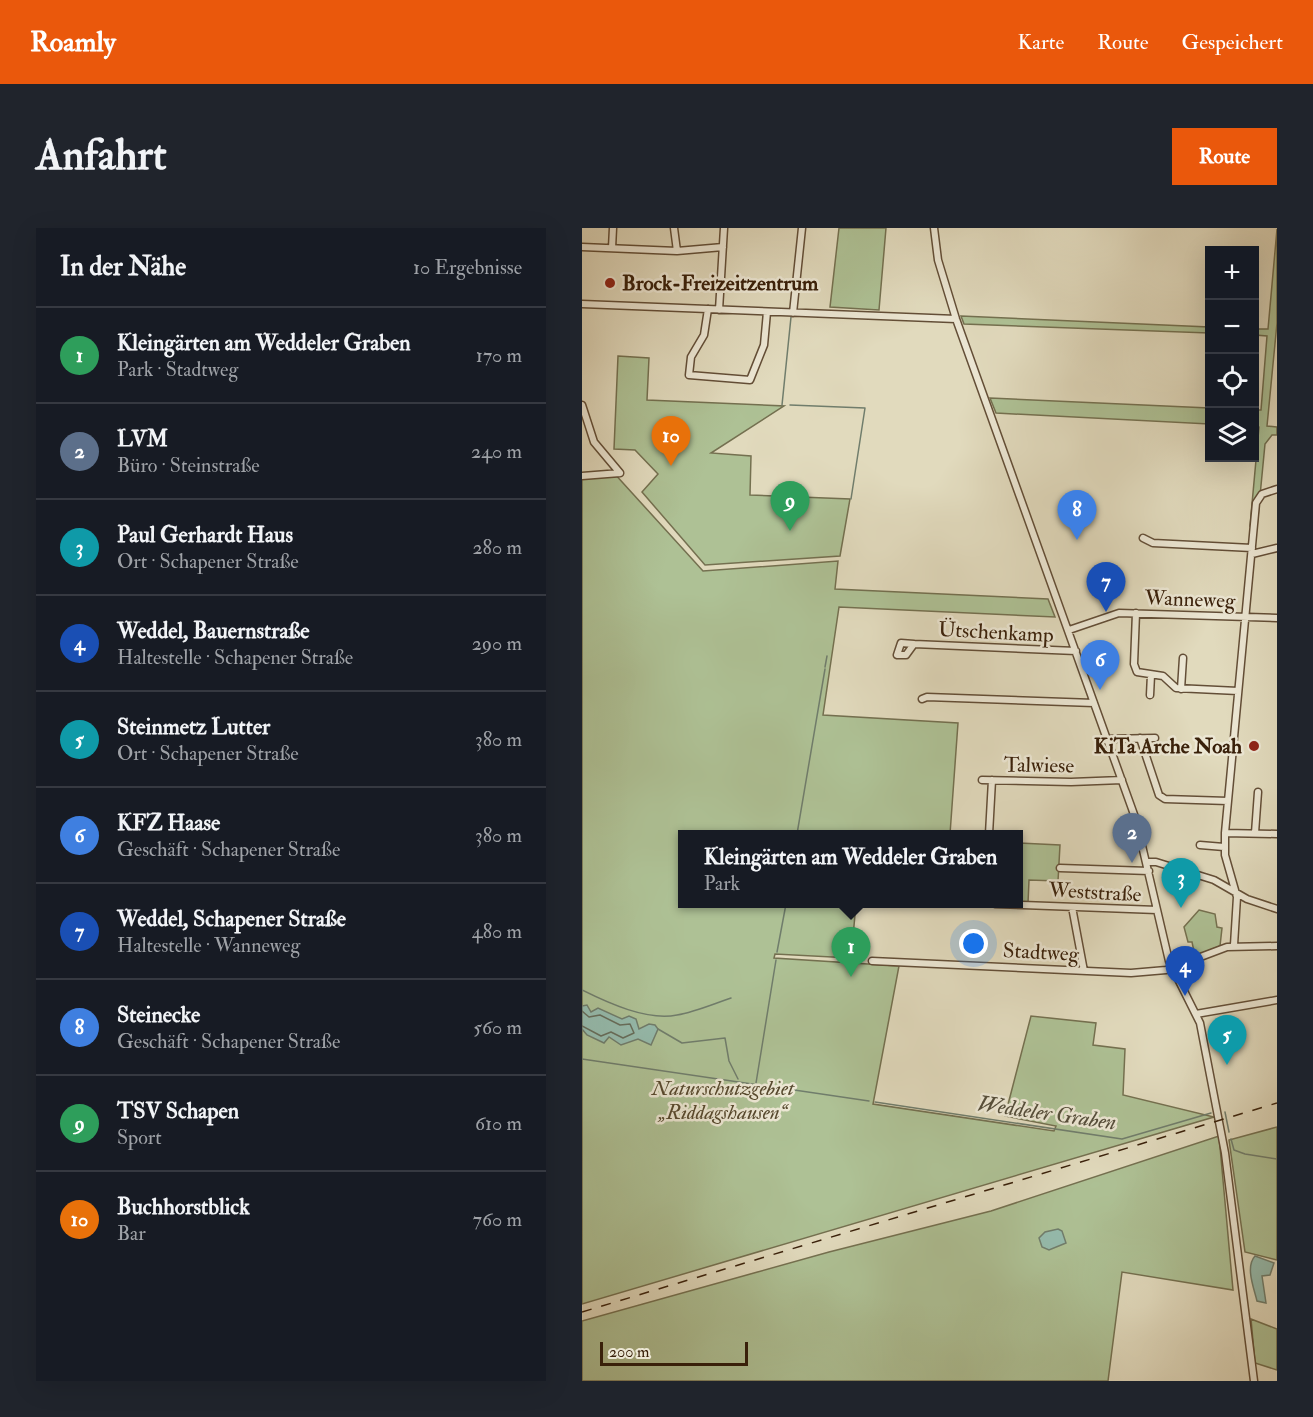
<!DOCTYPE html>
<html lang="de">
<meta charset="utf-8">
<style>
body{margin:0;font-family:"IM FELL Double Pica",serif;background:#20242c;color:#f1f3f6}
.controls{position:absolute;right:18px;top:18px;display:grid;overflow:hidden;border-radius:0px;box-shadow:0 6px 24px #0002}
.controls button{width:54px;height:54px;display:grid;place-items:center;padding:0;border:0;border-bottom:2px solid #363941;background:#171b24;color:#f1f3f6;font:30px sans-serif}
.scale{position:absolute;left:18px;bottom:15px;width:148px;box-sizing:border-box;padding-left:6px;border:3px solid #39200a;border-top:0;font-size:16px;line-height:21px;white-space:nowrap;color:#39200a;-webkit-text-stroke:4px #ece7d4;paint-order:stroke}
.you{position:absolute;left:392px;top:716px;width:21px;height:21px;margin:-15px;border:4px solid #fff;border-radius:50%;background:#1a73e8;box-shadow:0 0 0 9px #1a73e833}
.badge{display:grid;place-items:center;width:39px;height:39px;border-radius:50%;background:#ea580c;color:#fff;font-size:20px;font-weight:700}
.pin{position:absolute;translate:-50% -50px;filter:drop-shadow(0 2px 3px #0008)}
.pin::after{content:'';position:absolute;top:32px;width:21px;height:18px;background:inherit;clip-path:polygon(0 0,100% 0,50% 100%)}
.popup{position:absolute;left:96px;top:602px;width:345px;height:78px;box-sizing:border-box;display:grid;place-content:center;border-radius:0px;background:#171b24;filter:drop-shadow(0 2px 4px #0005);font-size:20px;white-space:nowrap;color:#9ea1a6}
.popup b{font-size:22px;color:#f1f3f6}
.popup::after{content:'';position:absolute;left:50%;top:100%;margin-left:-12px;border:12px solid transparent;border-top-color:#171b24}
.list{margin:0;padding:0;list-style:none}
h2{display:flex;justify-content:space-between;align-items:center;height:78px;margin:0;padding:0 24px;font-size:26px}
h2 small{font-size:20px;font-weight:400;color:#9ea1a6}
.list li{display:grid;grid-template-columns:39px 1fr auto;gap:18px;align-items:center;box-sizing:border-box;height:96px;padding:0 24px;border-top:2px solid #363941}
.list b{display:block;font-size:22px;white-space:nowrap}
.list p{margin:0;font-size:20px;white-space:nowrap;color:#9ea1a6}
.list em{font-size:20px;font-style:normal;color:#9ea1a6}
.icon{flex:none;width:33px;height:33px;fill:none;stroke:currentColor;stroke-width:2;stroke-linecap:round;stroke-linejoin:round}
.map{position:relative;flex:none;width:695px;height:1153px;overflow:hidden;border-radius:0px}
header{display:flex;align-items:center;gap:36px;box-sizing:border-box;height:84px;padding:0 30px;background:#ea580c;color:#fff}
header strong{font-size:28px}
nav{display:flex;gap:33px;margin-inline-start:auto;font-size:21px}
.intro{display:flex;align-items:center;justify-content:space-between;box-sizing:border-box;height:144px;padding:0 36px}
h1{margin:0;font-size:42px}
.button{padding:15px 27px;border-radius:0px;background:#ea580c;color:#fff;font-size:21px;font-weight:700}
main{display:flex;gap:36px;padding:0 36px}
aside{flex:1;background:#171b24;border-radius:0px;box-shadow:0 6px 24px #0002}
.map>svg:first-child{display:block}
</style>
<header>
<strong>Roamly</strong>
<nav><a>Karte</a><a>Route</a><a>Gespeichert</a></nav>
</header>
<div class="intro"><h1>Anfahrt</h1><a class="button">Route</a></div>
<main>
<aside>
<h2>In der Nähe<small>10 Ergebnisse</small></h2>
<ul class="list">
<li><span class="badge" style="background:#2e9e5b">1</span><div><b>Kleingärten am Weddeler Graben</b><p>Park · Stadtweg</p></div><em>170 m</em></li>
<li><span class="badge" style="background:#5c6f8a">2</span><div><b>LVM</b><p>Büro · Steinstraße</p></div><em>240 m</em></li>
<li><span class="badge" style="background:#0f9aa8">3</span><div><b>Paul Gerhardt Haus</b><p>Ort · Schapener Straße</p></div><em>280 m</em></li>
<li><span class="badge" style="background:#1a4fb4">4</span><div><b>Weddel, Bauernstraße</b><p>Haltestelle · Schapener Straße</p></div><em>290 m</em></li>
<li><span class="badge" style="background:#0f9aa8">5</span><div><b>Steinmetz Lutter</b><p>Ort · Schapener Straße</p></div><em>380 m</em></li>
<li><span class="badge" style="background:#3f7fe0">6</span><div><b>KFZ Haase</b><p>Geschäft · Schapener Straße</p></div><em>380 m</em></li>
<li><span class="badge" style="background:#1a4fb4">7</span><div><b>Weddel, Schapener Straße</b><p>Haltestelle · Wanneweg</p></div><em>480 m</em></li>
<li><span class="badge" style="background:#3f7fe0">8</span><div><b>Steinecke</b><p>Geschäft · Schapener Straße</p></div><em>560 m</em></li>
<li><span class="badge" style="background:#2e9e5b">9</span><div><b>TSV Schapen</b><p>Sport</p></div><em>610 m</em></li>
<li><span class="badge" style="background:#e8710a">10</span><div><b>Buchhorstblick</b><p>Bar</p></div><em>760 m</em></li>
</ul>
</aside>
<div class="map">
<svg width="695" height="1153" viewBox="0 0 695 1153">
<rect width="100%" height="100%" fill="#e1dabd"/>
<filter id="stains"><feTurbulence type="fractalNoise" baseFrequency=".00333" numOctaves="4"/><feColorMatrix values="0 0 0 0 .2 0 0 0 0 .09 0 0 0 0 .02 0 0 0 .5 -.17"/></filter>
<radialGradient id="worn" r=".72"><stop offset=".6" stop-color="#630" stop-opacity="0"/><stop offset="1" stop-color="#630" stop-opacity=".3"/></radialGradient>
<path fill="#aec195" stroke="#747050" stroke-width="1.5" d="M 257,0 L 304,0 L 297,82 L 248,79 Z
M 695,1 L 695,95 L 685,198 L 695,199 L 695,207 L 690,207 L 683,216 L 675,299 L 668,298 L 677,199 L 673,198 L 673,182 L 679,182 L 685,108 L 673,107 L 673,101 L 686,101 Z
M 379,88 L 627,99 L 627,105 L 382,96 Z
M 36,128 L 67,130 L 65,172 L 202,178 L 129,225 L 169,228 L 168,267 L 268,271 L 258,328 L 123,337 L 60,264 L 76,246 L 53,222 L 32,221 Z
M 408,170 L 627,180 L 627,196 L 414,185 Z
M 31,244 L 121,343 L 256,333 L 253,361 L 466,371 L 473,389 L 257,379 L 241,487 L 376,495 L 368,606 L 101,606 L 101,676 L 274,676 L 269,730 L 193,726 L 192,730 L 317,738 L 291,876 L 472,903 L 474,898 L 423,888 L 449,788 L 514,795 L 511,817 L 543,821 L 541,867 L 632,889 L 0,1076 L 0,246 Z
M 437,615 L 478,617 L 476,653 L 447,652 L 446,675 L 437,674 Z
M 617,682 L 633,686 L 635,699 L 640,700 L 638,718 L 613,728 L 610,714 L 606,714 L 602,699 Z
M 695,899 L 695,1032 L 663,1024 L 647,912 Z
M 637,908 L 651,1062 L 540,1044 L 526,1153 L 0,1153 L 0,1093 L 247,1024 L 409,983 Z
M 669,1091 L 695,1101 L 695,1142 L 673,1135 Z"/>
<path fill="#95bbad" stroke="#707d6c" stroke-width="1.5" d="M 5,777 L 9,784 L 16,780 L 40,791 L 47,788 L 54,791 L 57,801 L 67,796 L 73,797 L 76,801 L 69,817 L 56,811 L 39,817 L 27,809 L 22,815 L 5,807 L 0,801 L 0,778 Z
M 476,1001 L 480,1003 L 484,1015 L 467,1022 L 460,1019 L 457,1010 L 463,1004 Z
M 673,1028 L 692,1035 L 688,1047 L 680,1048 L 684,1075 L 675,1073 C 672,1060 663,1039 673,1028 Z"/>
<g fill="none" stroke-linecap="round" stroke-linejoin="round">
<path stroke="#676e5c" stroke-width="1.5" d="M 0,783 L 7,789 L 18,787 L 38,797 L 48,796 L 52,805 L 41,810 L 29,804 L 19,808 L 0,798"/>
<path stroke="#707d6c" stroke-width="1.5" d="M 200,177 L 209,89
M 208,177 L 283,180 L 269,271
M 243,439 L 245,428
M 215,606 L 243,441
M 195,724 L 204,676
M 0,762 C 26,775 65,793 95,787 C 113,784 131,776 149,770
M 76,801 L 100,815 L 143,810 L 147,833 L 156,851
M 0,831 L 287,873
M 174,855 L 194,732
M 293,874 L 540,911 L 629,885
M 643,884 L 647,904
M 649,911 L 652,922 L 663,926 L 695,931"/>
<g stroke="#634e37" stroke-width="9">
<path id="minor" d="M 92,0 L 95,23
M 352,0 L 356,32 L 374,91 L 554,592 L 587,733 L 618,795 L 643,925 L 672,1153
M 0,19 L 95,23 L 141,19
M 30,20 L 31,0
M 0,76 L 374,91
M 126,81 L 122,107 L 109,129 L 107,147 L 168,152 L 182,117 L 185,84
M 137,82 L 142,0
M 211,85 L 220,0
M 0,177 L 12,214 L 38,245
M 0,248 L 38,245
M 561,310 L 571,315 L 670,320
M 670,326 L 695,320
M 554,385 L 552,436 L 555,444 L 581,448 L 594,460 L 656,463
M 487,402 L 537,385 L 695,390
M 332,416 L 319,415 L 315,427 L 324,427 L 332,416 L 494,423
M 599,461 L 601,430
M 568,467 L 569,447
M 340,471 L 345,469 L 512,475
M 558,510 L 577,567 L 583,571 L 646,573
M 525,511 L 573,510
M 400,552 L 489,554 L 540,552
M 643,605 L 695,606
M 673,605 L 676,564
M 407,606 L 410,552
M 618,617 L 642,619
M 565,634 L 574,634 L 632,652 L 665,671 L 695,681
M 478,640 L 567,643
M 413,676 L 575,682
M 490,679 L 502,743
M 652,717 L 655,669 L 643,627 L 643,605 L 674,275 L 680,266 L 695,261
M 290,733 L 549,745 L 584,742 L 645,719 L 695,718
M 614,786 L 695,772"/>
</g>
<use href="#minor" stroke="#ece7d4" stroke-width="6"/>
<path stroke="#39200a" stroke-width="1.5" stroke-dasharray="10 10" stroke-linecap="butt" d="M 0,1084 L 695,875"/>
</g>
<g fill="#8f2418" stroke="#ece7d4" stroke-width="2">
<circle cx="28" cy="55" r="6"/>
<circle cx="672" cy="518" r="6"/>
</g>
<g text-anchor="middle" stroke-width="5" stroke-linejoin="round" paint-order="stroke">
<g font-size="21" font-weight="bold" fill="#39200a" stroke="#ece7d4" text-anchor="start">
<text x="40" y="62">Brock-Freizeitzentrum</text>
<text x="660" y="525" text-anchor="end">KiTa Arche Noah</text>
</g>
<g font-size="21" fill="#39200a" stroke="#ece7d4">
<text transform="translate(608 371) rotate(2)" y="7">Wanneweg</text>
<text transform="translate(414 404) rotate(3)" y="7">Ütschenkamp</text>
<text transform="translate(457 537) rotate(1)" y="7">Talwiese</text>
<text transform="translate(513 664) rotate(3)" y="7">Weststraße</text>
<text transform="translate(459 724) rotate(3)" y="7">Stadtweg</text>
</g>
<g font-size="21" font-style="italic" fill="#56482d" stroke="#ece7d4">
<text x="141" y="867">Naturschutzgebiet<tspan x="141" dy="24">„Riddagshausen“</tspan></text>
</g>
<g font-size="22" font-style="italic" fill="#554e3b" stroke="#ece7d4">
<text transform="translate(465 884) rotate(8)" y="8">Weddeler Graben</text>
</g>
</g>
<rect width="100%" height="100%" filter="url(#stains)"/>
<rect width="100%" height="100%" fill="url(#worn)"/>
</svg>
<div class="controls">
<button>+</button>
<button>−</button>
<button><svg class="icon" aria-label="locate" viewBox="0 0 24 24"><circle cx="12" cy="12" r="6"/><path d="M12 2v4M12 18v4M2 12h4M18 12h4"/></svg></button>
<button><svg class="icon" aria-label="layers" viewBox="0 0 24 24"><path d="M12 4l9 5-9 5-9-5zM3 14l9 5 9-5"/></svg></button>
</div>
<div class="scale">200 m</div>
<div class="you"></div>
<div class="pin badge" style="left:269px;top:749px;background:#2e9e5b">1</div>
<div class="popup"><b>Kleingärten am Weddeler Graben</b>Park</div>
<div class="pin badge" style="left:550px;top:635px;background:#5c6f8a">2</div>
<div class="pin badge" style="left:599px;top:680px;background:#0f9aa8">3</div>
<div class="pin badge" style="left:603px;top:768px;background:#1a4fb4">4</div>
<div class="pin badge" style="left:645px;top:837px;background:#0f9aa8">5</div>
<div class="pin badge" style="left:518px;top:462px;background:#3f7fe0">6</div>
<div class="pin badge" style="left:524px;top:384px;background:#1a4fb4">7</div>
<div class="pin badge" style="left:495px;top:312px;background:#3f7fe0">8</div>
<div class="pin badge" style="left:208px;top:303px;background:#2e9e5b">9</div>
<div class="pin badge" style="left:89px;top:238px;background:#e8710a">10</div>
</div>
</main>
